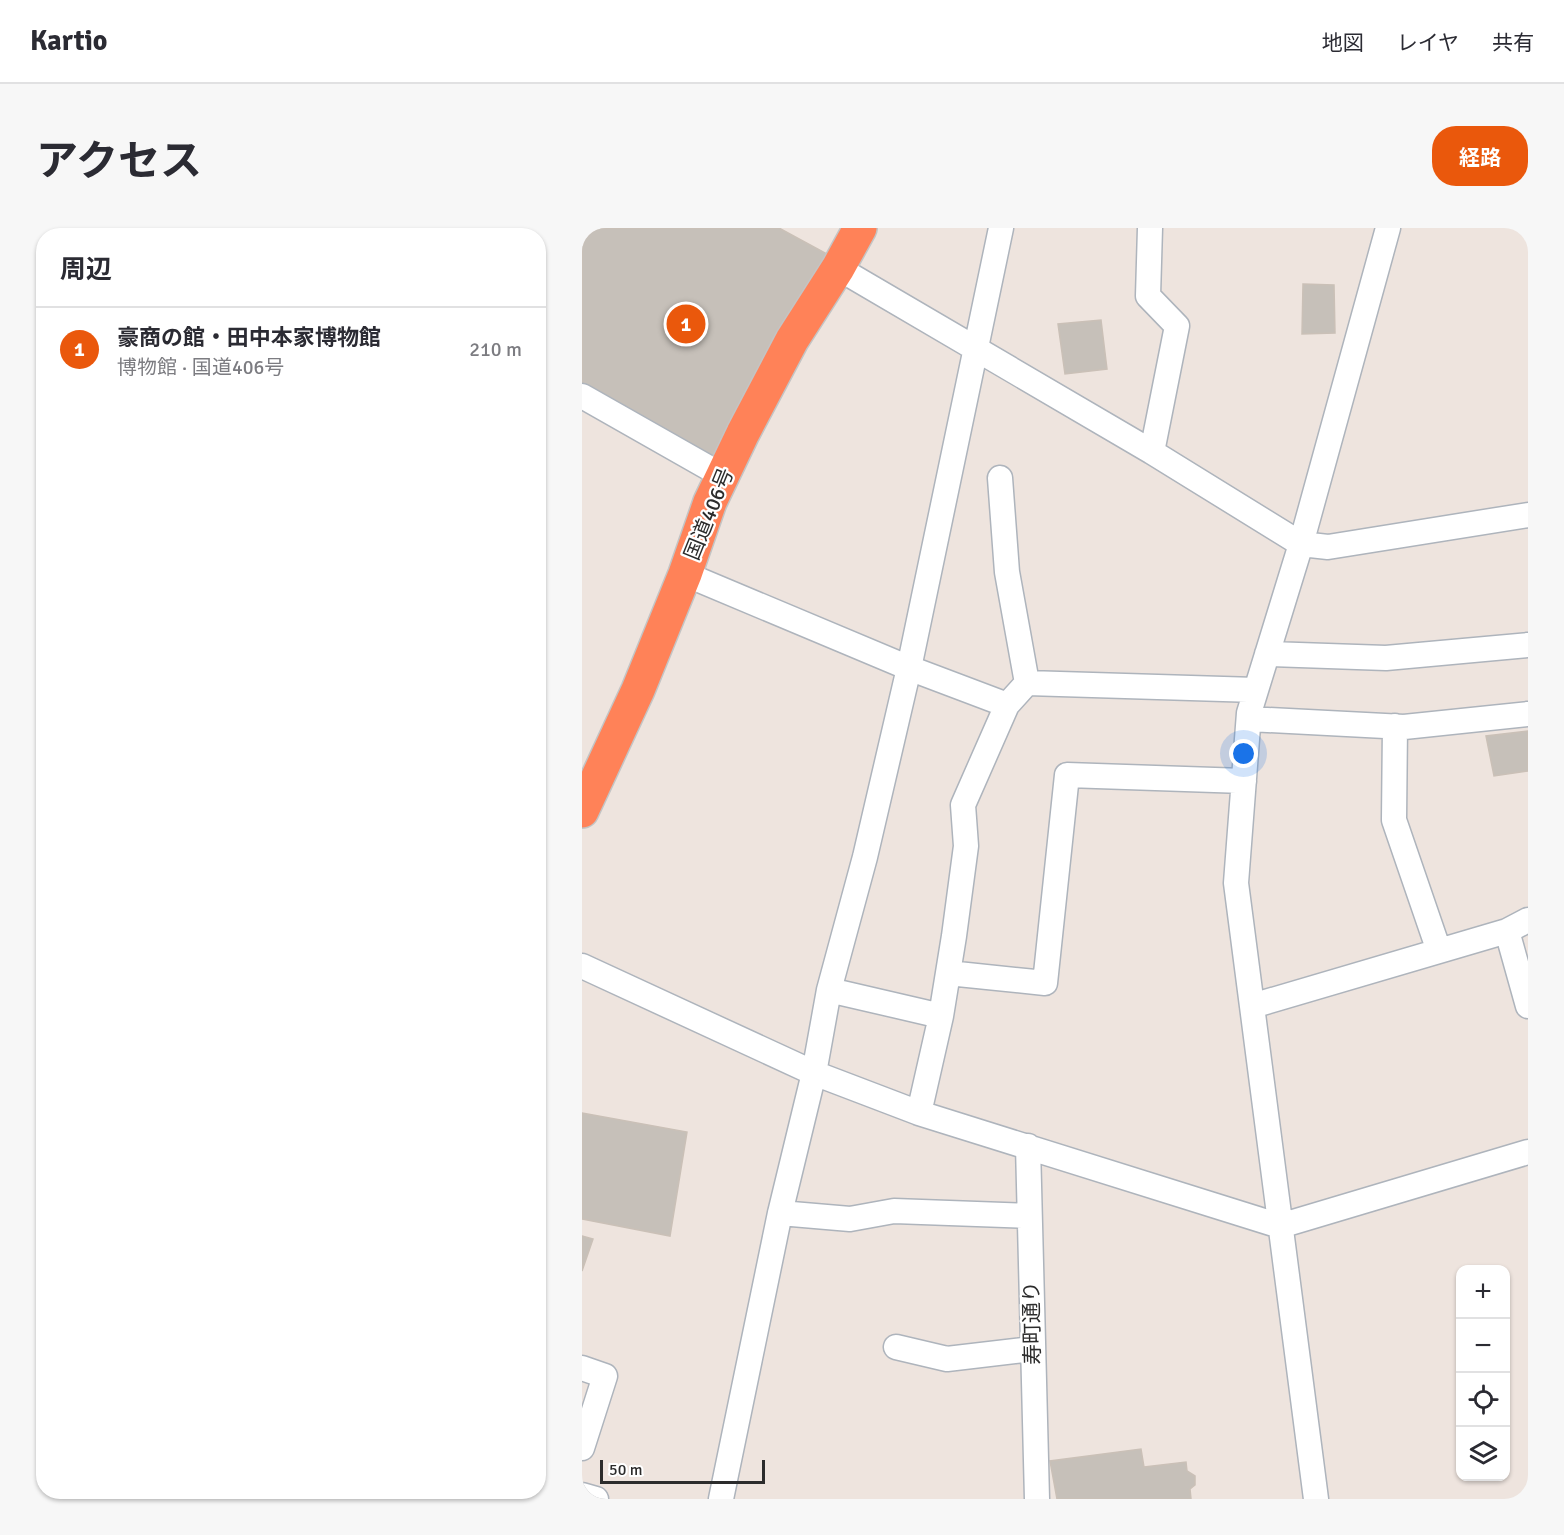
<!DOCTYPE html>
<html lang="ja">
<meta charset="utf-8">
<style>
body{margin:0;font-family:Signika,"Noto Sans JP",sans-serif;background:#f7f7f7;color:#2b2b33}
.controls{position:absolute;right:18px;bottom:18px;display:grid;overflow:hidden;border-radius:12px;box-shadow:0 2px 4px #0004}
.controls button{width:54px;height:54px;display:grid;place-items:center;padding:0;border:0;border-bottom:2px solid #e1e1e2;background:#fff;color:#2b2b33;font:30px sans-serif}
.scale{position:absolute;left:18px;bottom:15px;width:165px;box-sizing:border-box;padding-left:6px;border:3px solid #2c2c2c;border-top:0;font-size:16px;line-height:21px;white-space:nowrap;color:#2c2c2c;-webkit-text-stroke:4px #fff;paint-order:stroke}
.you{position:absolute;left:662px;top:526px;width:21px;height:21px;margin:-15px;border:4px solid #fff;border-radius:50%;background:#1a73e8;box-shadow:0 0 0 9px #1a73e833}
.badge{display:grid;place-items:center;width:39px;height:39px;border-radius:50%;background:#ea580c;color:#fff;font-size:20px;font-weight:700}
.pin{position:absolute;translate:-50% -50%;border:3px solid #fff;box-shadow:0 2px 6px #0006}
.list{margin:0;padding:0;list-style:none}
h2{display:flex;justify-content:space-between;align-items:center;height:78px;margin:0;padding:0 24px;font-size:26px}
h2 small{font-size:20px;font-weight:400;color:#7c7c81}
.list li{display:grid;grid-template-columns:39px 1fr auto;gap:18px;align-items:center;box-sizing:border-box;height:84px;padding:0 24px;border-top:2px solid #e1e1e2}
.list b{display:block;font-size:22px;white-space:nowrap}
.list p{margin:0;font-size:20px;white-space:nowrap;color:#7c7c81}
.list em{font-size:20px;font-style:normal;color:#7c7c81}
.icon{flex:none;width:33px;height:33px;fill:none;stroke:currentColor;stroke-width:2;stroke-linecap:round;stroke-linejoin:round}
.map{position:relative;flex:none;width:946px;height:1271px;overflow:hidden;border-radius:24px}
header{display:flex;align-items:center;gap:36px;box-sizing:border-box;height:84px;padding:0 30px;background:#fff;border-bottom:2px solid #e1e1e2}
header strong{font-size:28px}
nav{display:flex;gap:33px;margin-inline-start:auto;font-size:21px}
.intro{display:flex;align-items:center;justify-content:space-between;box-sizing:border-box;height:144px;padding:0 36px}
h1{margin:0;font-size:42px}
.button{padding:15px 27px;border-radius:24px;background:#ea580c;color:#fff;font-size:21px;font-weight:700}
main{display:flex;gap:36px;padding:0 36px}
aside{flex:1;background:#fff;border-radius:24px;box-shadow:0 2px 4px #0004}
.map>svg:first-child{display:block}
</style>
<header>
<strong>Kartio</strong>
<nav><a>地図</a><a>レイヤ</a><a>共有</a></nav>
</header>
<div class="intro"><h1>アクセス</h1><a class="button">経路</a></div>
<main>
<aside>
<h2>周辺<small></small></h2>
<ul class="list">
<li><span class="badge">1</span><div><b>豪商の館・田中本家博物館</b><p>博物館 · 国道406号</p></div><em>210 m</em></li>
</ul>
</aside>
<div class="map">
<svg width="946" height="1271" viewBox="0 0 946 1271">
<rect width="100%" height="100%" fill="#eee4de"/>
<path fill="#c6c0b9" stroke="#cac0b7" stroke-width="1.5" d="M 0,0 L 197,0 L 245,26 L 130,237 L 0,166 Z
M 721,56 L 752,57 L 753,105 L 720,106 Z
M 519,92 L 525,141 L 483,146 L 476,96 Z
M 946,503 L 946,543 L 912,548 L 904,508 Z
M 0,885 L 105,904 L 88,1008 L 0,991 Z
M 0,1008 L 11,1011 L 0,1043 Z
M 559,1221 L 562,1239 L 604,1234 L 605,1243 L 613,1248 L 613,1257 L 608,1261 L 609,1271 L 475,1271 L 468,1233 Z"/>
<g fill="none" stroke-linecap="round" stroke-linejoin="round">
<g stroke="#aeb4bc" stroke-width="27">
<path id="minor" d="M 568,0 L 566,68 L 595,98 L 570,224
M 256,40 L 570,224 L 719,316 L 746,319 L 946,287
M 0,168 L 141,248
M 418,250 L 425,344 L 445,455
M 103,346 L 327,440 L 425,477 L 445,455 L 674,462
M 685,426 L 804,430 L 946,417
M 667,491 L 822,499 L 946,486
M 813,498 L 812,592 L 857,723
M 925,703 L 946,692
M 0,738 L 232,845 L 337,885 L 698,998 L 946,924
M 366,745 L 463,755 L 485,547 L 662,553
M 247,762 L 359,788
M 670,778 L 925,703 L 946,778
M 337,885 L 359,788 L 372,708 L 384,618 L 381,577 L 425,477
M 446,918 L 455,1271
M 198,985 L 268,991 L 312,983 L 447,988
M 314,1119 L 365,1131 L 450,1121
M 0,1140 L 23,1148 L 0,1220
M 0,1267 L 14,1271
M 139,1271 L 198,985 L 232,845 L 247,762 L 283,629 L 327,440 L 419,0
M 734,1271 L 654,655 L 667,485 L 719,316 L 806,0"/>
</g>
<g stroke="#c4c4c4" stroke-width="36">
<path id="highway" d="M 0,583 L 56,462 L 103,346 L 128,274 L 161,205 L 210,112 L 256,40 L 278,0"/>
</g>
<use href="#minor" stroke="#fff" stroke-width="24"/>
<use href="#highway" stroke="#ff8258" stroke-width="33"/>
</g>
<g text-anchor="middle" stroke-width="4.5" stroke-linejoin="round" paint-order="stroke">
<g font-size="21" fill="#2c2c2c" stroke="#fff">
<text transform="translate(127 286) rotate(-68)" y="7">国道406号</text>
<text transform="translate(450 1095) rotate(-91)" y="7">寿町通り</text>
</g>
</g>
</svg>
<div class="controls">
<button>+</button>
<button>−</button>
<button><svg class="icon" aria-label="locate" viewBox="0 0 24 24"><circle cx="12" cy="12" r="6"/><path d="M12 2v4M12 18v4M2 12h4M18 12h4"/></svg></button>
<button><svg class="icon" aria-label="layers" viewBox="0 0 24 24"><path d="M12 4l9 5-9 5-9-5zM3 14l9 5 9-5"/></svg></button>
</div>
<div class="scale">50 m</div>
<div class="you"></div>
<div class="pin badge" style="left:104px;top:96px">1</div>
</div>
</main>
